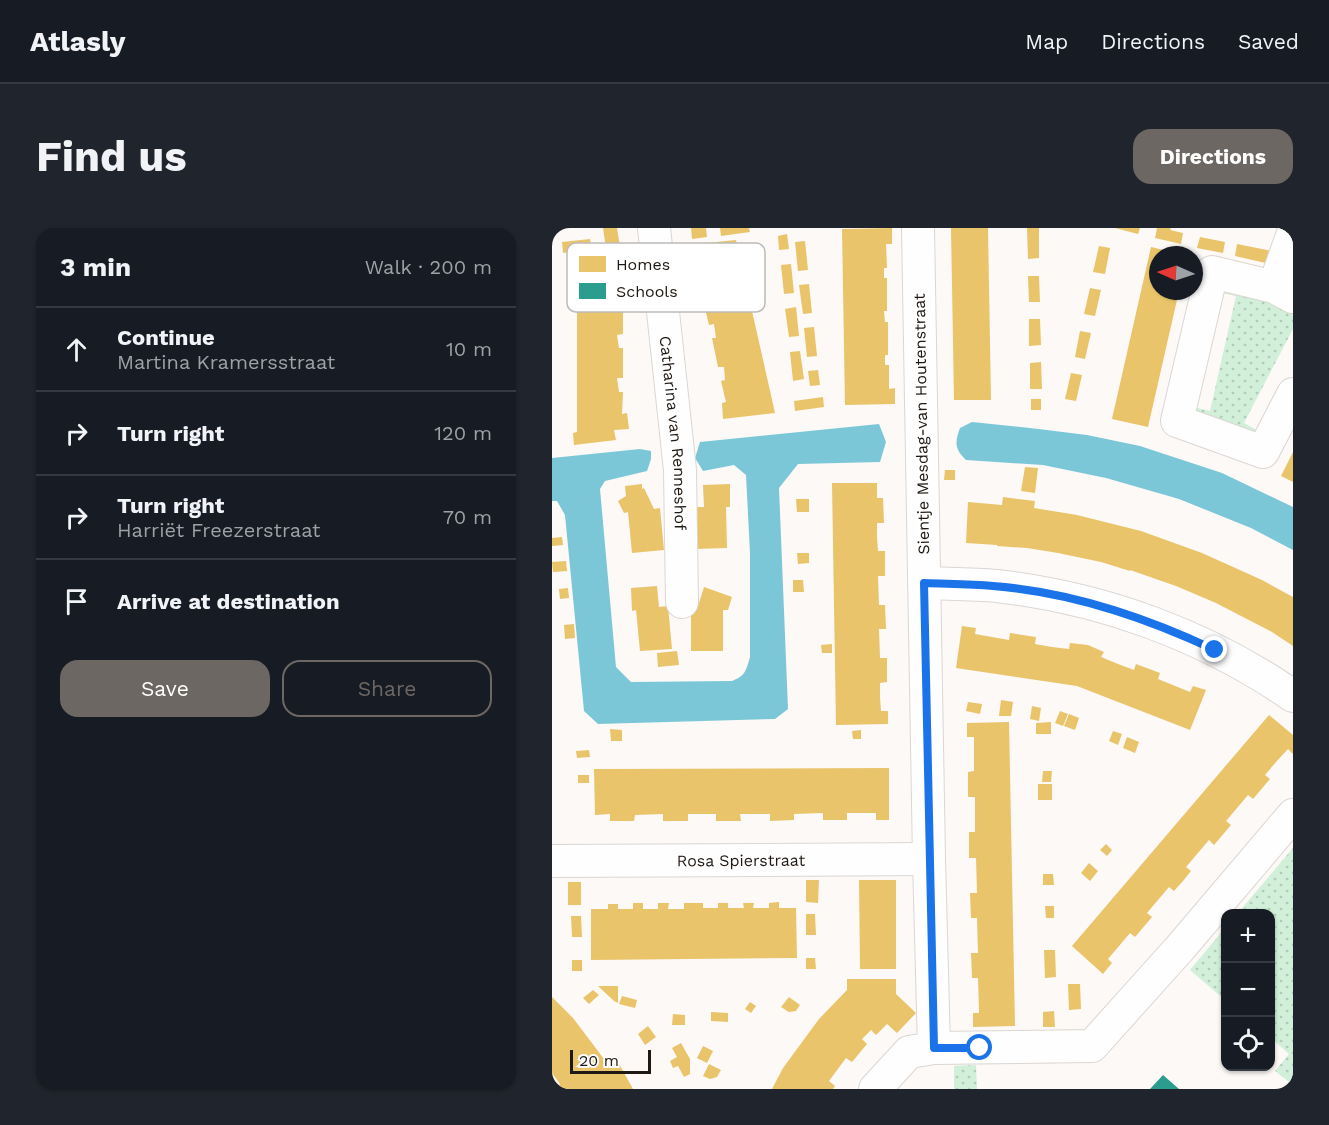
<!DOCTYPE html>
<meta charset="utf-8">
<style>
body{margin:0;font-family:"Work Sans",sans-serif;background:#20242c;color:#f1f3f6}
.controls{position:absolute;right:18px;bottom:18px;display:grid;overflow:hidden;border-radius:12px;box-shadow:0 2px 4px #0004}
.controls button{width:54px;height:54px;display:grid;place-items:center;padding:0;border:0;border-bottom:2px solid #363941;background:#171b24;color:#f1f3f6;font:30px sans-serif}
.compass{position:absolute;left:597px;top:18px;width:54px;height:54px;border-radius:50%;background:#171b24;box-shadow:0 2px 4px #0004;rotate:273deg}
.scale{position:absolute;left:18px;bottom:15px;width:81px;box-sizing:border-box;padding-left:6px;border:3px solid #201913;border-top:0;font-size:16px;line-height:21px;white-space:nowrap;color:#201913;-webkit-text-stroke:4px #fff;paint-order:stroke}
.stop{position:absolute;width:18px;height:18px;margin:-14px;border:4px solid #1a73e8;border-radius:50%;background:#fff}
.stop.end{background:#1a73e8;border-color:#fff;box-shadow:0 2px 6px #0008}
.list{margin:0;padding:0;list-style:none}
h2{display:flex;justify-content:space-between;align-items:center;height:78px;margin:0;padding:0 24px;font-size:26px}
h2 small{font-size:20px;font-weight:400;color:#9ea1a6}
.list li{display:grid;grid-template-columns:39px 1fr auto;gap:18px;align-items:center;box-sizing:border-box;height:84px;padding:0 24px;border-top:2px solid #363941}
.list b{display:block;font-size:22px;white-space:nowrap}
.list p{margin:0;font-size:20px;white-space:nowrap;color:#9ea1a6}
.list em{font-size:20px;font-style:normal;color:#9ea1a6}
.actions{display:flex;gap:12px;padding:18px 24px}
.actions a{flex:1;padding:14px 0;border:2px solid #6d6763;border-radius:18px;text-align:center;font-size:21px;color:#6d6763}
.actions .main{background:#6d6763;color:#fff}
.icon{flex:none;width:33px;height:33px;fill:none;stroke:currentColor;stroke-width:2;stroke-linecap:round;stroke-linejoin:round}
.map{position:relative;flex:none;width:741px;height:861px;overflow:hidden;border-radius:18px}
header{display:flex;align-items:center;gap:36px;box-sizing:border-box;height:84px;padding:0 30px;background:#171b24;border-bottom:2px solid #363941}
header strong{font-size:28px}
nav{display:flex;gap:33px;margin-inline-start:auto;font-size:21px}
.intro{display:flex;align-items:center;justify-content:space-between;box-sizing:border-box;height:144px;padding:0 36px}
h1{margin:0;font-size:42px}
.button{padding:15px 27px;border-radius:18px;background:#6d6763;color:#fff;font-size:21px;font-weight:700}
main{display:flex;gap:36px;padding:0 36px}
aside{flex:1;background:#171b24;border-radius:18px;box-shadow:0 2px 4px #0004}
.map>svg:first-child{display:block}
</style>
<header>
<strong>Atlasly</strong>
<nav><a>Map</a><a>Directions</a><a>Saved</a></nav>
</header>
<div class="intro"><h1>Find us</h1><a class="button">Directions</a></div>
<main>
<aside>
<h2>3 min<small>Walk · 200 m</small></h2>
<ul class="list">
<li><svg class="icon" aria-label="ahead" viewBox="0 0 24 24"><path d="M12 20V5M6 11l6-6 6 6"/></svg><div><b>Continue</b><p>Martina Kramersstraat</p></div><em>10 m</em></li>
<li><svg class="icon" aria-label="right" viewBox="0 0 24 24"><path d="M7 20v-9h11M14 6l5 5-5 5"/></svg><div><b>Turn right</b></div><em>120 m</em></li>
<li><svg class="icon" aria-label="right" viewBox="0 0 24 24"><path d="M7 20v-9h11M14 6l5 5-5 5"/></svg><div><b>Turn right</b><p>Harriët Freezerstraat</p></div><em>70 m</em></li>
<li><svg class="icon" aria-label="arrive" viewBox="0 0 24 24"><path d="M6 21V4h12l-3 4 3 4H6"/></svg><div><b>Arrive at destination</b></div></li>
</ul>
<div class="actions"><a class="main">Save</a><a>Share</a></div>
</aside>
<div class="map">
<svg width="741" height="861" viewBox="0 0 741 861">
<defs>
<pattern id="grass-dots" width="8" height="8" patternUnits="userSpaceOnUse" patternTransform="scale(1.5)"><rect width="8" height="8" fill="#d1efd9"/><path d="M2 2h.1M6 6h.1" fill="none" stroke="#b3ccb9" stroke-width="1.8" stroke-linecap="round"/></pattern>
</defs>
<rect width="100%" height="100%" fill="#fcf9f7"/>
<path fill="url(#grass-dots)" d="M 665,59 L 741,80 L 741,101 L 692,195 L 710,205 L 709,208 L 645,190 L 637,178 L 658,183 L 684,68 L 664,64 Z
M 741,620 L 741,857 L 723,843 L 737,826 L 719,810 L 718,686 L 686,685 Z
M 673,700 L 673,772 L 638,742 Z
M 424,837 L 425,861 L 402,861 L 402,838 Z"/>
<path fill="#7bc7d8" d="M 420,194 L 478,200 L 535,207 L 588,218 L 670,245 L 741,279 L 741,322 L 699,300 L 627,271 L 554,250 L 491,237 L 414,232 C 402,221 403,214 408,200 Z
M 327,196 L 334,214 L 328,234 L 246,236 L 227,260 L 236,481 L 223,491 L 46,496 L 32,483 L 13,287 L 5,273 L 0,273 L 0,230 L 88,221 L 99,223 L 99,231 L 95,243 L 53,253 L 48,261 L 64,439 L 79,454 L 180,453 C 193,448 194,443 198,429 L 198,325 L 194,247 L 182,237 L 151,243 L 143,230 L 148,214 Z"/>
<path fill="#e9c46a" d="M 51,0 L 65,0 L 68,19 L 54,20 Z
M 139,0 L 154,0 L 155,9 L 140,11 Z
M 168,0 L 197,0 L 198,4 L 169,8 Z
M 340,0 L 340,16 L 334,16 L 335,40 L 332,40 L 332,50 L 335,50 L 335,83 L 332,83 L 333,94 L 336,94 L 336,127 L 333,127 L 333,137 L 337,137 L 337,161 L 343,160 L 343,176 L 293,177 L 290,1 Z
M 399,0 L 436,0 L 439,172 L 402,172 Z
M 475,0 L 487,0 L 487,30 L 476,31 Z
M 563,0 L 588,0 L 586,6 Z
M 605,0 L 619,0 L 618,2 L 631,5 L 629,16 L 603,10 Z
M 235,6 L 237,21 L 227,22 L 226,8 Z
M 648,9 L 673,14 L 671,25 L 645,20 Z
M 38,11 L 40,22 L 11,25 L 10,14 Z
M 184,12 L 223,185 L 171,191 L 170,175 L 174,174 L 169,153 L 173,152 L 172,139 L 166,139 L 160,110 L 164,110 L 162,96 L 157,97 L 150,68 L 154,67 L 153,53 L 147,54 L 143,33 L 137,33 L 135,17 Z
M 253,13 L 256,42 L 246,43 L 243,14 Z
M 685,16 L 720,23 L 718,36 L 683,28 Z
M 547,18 L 558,20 L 553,46 L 541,44 Z
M 599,19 L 628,26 L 606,27 L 606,63 L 627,63 L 596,199 L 560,191 Z
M 74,24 L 76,40 L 71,40 L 71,62 L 65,63 L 67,76 L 71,76 L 71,106 L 65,107 L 67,120 L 71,120 L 71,150 L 65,150 L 67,164 L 71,164 L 70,186 L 75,185 L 77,201 L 62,202 L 64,212 L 22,217 L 21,205 L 25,204 L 25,29 Z
M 239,36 L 242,65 L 232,66 L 229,37 Z
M 476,48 L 487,48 L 488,74 L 477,74 Z
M 257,56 L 260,85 L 251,86 L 247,57 Z
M 538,60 L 549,62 L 543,88 L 532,86 Z
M 244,79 L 247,108 L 237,109 L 233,81 Z
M 477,91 L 488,91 L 489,117 L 477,118 Z
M 262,99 L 265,128 L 255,129 L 252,100 Z
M 528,103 L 539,105 L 533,131 L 523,129 Z
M 248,123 L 252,151 L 241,153 L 238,124 Z
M 489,134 L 490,161 L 478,161 L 478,135 Z
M 266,142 L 268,157 L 258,158 L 256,143 Z
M 519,145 L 530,147 L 524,173 L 513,171 Z
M 271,169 L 272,179 L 243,183 L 242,173 Z
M 479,171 L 489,171 L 489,182 L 479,182 Z
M 741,224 L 741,254 L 729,248 Z
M 473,239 L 486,240 L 483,265 L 469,263 Z
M 393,242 L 403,242 L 403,252 L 392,252 Z
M 280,255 L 325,255 L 325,270 L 331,270 L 332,295 L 325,295 L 325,309 L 326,323 L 333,323 L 333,348 L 326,348 L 327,377 L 333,377 L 334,401 L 327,401 L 328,430 L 335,430 L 335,454 L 328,455 L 328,469 L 329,483 L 336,483 L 336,496 L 284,497 Z
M 90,256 L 90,261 L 92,260 L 102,281 L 108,280 L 112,322 L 80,325 L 76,284 L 72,285 L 66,273 L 74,268 L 73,258 Z
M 178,256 L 178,279 L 174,279 L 175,320 L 143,321 L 142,279 L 152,279 L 151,257 Z
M 451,269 L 483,273 L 482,280 L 525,287 L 589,303 L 650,325 L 710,352 L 741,369 L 741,418 L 720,404 L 664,375 L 624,358 L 578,342 L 578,343 L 549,334 L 506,325 L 475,320 L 445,318 L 445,317 L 414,315 L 416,274 L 450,277 Z
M 244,271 L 257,271 L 257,284 L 245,284 Z
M 10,309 L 11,317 L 0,318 L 0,310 Z
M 245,325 L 257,325 L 257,335 L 246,336 Z
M 14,333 L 15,343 L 1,344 L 0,334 Z
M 241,352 L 251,352 L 252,364 L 241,364 Z
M 105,358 L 107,379 L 116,378 L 120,421 L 88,423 L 84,382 L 80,383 L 79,360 Z
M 152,359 L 180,369 L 176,382 L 171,382 L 171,423 L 139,423 L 139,381 L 145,381 Z
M 16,360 L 17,370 L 8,371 L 7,361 Z
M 22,396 L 23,410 L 13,411 L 12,397 Z
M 410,398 L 424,400 L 423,406 L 457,412 L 458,405 L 484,409 L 483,416 L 500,419 L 517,421 L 518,415 L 536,417 L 552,424 L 549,429 L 566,436 L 582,442 L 584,436 L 608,445 L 606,451 L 638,464 L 641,458 L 654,462 L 638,502 L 525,458 L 404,440 Z
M 280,416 L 280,425 L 270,425 L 269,417 Z
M 125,423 L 127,437 L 106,439 L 105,425 Z
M 449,472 L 461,474 L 459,488 L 447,488 Z
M 416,474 L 430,476 L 428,486 L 414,483 Z
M 480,478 L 489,480 L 487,493 L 478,491 Z
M 508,483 L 516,486 L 511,498 L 503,495 Z
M 517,486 L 527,490 L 523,502 L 512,498 Z
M 717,487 L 741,507 L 741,526 L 736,521 L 724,534 L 713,547 L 718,551 L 701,571 L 696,567 L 674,593 L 679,597 L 662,617 L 657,612 L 634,639 L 639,643 L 631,653 L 622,663 L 617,659 L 595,685 L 600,689 L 583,709 L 578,705 L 556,731 L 560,735 L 551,746 L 520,718 Z
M 457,494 L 463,798 L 421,799 L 421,785 L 427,785 L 426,750 L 420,750 L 419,725 L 426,725 L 425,690 L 419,690 L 418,665 L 425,665 L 424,630 L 417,630 L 417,604 L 423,604 L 423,569 L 416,569 L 416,544 L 422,543 L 422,509 L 415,509 L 415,495 Z
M 499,494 L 499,506 L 484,506 L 484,495 Z
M 58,501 L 70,502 L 70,513 L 59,513 Z
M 309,502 L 309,511 L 301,511 L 300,503 Z
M 561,503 L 570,506 L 566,517 L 557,513 Z
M 575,509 L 587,514 L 583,525 L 571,520 Z
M 37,522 L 38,529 L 25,530 L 24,523 Z
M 337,540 L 337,592 L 324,592 L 324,585 L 295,585 L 295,592 L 271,592 L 271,585 L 242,586 L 242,592 L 218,593 L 218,586 L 188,586 L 189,593 L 164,593 L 164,586 L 136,586 L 136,593 L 111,593 L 111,586 L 83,587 L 82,593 L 58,593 L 58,586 L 43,587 L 42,541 Z
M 491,543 L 500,543 L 499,554 L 490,554 Z
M 26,547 L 37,547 L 37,555 L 26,555 Z
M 486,556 L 500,556 L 500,572 L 486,572 Z
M 554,616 L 560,622 L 555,628 L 548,622 Z
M 537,635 L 546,643 L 538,653 L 529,645 Z
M 491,646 L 501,646 L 502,657 L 491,657 Z
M 254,652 L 267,652 L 266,675 L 254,674 Z
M 307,652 L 344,652 L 344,741 L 308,741 Z
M 16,654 L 29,654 L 29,677 L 16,677 Z
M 227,674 L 227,680 L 244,680 L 245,730 L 39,732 L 39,681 L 56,681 L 56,676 L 66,676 L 66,681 L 81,681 L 81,675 L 91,675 L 91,681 L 106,681 L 106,675 L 117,675 L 116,681 L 132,681 L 132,675 L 151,675 L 151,680 L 166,680 L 166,675 L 176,675 L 176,680 L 192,680 L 191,675 L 202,675 L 201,680 L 217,680 L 217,675 Z
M 493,678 L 502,678 L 502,690 L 494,690 Z
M 254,686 L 263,686 L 264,707 L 254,707 Z
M 19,688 L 29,688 L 30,709 L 20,709 Z
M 492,722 L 503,722 L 504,749 L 493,750 Z
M 254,730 L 263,730 L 264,741 L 254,741 Z
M 20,732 L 30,732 L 30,743 L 20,743 Z
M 295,751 L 344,751 L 344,766 L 364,785 L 345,805 L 335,796 L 324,807 L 319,802 L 310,811 L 315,816 L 300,834 L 294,830 L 277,853 L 283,858 L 281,861 L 220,861 L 231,840 L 267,791 L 295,762 Z
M 516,756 L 528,756 L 529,781 L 517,782 Z
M 46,758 L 66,758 L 66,775 L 62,773 Z
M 41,762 L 47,767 L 37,776 L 31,770 Z
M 70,768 L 85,772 L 83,780 L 67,776 Z
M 0,769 L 21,790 L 58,839 L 66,834 L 81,861 L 1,861 L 8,856 L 0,845 Z
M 237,769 L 248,777 L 244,783 L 237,784 L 229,779 Z
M 198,774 L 204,778 L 199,785 L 193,781 Z
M 502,783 L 503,799 L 491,799 L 491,784 Z
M 159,784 L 176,785 L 176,794 L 159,793 Z
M 121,786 L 133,787 L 133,797 L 120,797 Z
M 96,798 L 104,809 L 93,817 L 86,806 Z
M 129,815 L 138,831 L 138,846 L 132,849 L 126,838 L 121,840 L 118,833 L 125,829 L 120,820 Z
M 151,818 L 161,823 L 155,835 L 145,830 Z
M 157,836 L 169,842 L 165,849 L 158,851 L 151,848 Z"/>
<path fill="#2a9d8f" d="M 611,847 L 627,861 L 598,861 Z"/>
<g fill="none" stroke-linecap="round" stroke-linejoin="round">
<g stroke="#dbd6d2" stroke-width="34">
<g id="minor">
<path id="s1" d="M 102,0 L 128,242 L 130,374"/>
<path d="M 722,59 L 741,5"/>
<path d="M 741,69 L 722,59 L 660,44 L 625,193 L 711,224 L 741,166"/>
<path d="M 372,355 C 396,356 421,356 445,358 C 550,370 653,407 741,468"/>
<path id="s2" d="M 0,633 L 377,631"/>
<path d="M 382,820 L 540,818 L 628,720 L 741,587"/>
<path d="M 323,861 L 357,824 L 382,820 L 377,631 L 366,0"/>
</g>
</g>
<use href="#minor" stroke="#fffefe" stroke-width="32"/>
</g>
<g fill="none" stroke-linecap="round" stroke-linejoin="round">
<path stroke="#1a73e8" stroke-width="8" d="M 428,820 L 382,820 L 372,355 C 395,356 418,356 441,358 C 519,364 593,389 663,422"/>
</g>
<g text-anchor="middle" stroke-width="6" stroke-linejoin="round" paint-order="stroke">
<g font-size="16" fill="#201913" stroke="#fff">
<text transform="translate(369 196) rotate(-91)" y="6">Sientje Mesdag-van Houtenstraat</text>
<text dy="6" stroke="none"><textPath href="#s1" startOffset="206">Catharina van Renneshof</textPath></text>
<text dy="6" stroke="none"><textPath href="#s2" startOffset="189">Rosa Spierstraat</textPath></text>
</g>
</g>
<rect x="15" y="15" width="198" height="69" rx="9" fill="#fff" stroke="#bcbab8" stroke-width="1.5"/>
<rect x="27" y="28" width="27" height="16" fill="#e9c46a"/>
<rect x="27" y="55" width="27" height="16" fill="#2a9d8f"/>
<g font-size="16" fill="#201913">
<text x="64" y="42">Homes</text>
<text x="64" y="69">Schools</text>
</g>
</svg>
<div class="controls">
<button>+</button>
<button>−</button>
<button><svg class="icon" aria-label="locate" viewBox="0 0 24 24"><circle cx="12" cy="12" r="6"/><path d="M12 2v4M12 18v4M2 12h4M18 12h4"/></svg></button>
</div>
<svg class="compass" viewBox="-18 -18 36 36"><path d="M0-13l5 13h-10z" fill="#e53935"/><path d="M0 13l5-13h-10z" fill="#9ea1a6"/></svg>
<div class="scale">20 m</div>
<div class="stop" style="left:428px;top:820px"></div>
<div class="stop end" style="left:663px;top:422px"></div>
</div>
</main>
